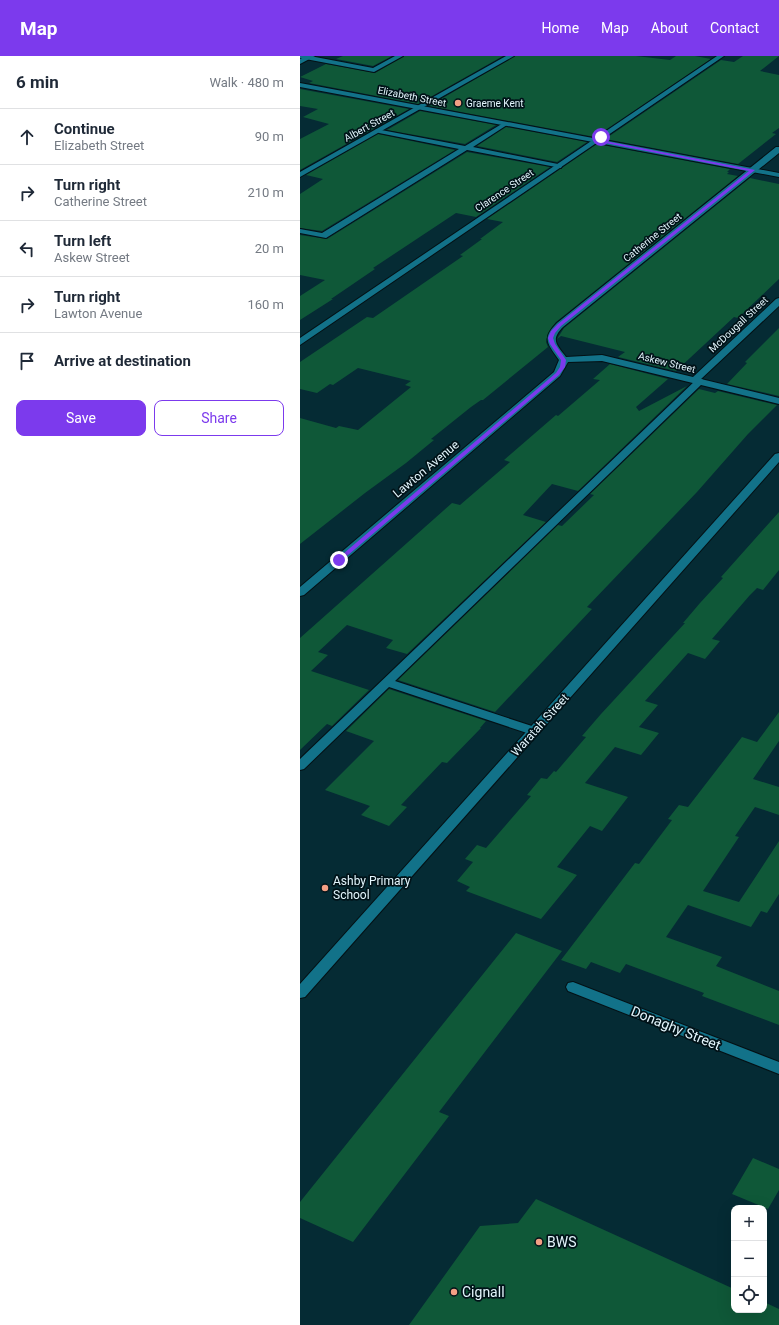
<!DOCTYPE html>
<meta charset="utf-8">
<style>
body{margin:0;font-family:Roboto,sans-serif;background:#f6f6f7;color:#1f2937}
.controls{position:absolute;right:12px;bottom:12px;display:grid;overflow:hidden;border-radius:8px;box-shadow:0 4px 16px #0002}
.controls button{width:36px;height:36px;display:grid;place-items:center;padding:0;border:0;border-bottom:1px solid #e0e1e3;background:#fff;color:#1f2937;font:20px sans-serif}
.stop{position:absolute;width:12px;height:12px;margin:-9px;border:3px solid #7c3aed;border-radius:50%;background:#fff}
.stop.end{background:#7c3aed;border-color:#fff;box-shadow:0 1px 4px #0008}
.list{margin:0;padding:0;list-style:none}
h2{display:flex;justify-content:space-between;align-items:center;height:52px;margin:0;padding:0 16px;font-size:17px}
h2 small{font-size:13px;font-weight:400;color:#747a83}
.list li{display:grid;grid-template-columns:26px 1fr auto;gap:12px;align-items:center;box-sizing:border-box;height:56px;padding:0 16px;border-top:1px solid #e0e1e3}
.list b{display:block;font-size:15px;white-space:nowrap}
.list p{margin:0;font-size:13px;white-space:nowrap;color:#747a83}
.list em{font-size:13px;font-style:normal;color:#747a83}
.actions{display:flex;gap:8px;padding:12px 16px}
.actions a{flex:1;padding:9px 0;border:1px solid #7c3aed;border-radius:8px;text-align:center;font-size:14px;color:#7c3aed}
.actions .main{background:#7c3aed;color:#fff}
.icon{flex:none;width:22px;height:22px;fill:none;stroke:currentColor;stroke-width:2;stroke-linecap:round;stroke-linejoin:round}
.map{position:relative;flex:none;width:479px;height:1269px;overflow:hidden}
header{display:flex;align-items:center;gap:24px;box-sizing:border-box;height:56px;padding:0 20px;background:#7c3aed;color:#fff}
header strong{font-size:19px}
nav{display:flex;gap:22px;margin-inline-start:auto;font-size:14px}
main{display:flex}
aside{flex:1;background:#fff}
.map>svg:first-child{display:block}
</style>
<header>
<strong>Map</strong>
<nav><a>Home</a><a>Map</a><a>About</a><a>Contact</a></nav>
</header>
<main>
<aside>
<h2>6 min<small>Walk · 480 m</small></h2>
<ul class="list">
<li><svg class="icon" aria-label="ahead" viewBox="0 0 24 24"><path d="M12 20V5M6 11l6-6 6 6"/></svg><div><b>Continue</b><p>Elizabeth Street</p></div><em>90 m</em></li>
<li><svg class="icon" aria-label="right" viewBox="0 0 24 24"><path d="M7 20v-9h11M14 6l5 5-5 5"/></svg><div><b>Turn right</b><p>Catherine Street</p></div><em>210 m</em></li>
<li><svg class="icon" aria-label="left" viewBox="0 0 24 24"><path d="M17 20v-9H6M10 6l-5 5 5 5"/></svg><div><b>Turn left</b><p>Askew Street</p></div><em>20 m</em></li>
<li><svg class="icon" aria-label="right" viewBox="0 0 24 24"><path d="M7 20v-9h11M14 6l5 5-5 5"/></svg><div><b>Turn right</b><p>Lawton Avenue</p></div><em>160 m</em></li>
<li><svg class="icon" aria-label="arrive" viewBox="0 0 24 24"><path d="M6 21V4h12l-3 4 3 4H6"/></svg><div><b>Arrive at destination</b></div></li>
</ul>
<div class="actions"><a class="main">Save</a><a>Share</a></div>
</aside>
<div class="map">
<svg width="479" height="1269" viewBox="0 0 479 1269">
<rect width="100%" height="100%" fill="#052b34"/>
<path fill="#0f5838" d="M 43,0 L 92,0 L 73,10 L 36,3 Z
M 104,0 L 203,0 L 118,48 L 9,27 L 13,25 L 0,21 L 26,8 L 75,17 Z
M 215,0 L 336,0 L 370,4 L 376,0 L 395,0 L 411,3 L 295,81 L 129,50 Z
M 443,0 L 479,0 L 460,15 L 479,19 L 479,72 L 472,77 L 476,78 L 438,108 L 305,83 L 421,4 L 434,6 Z
M 0,33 L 109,53 L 0,114 L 0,83 L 29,68 L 3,61 L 18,53 L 0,50 Z
M 120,55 L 196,69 L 165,88 L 87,74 Z
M 206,71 L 287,86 L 257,106 L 177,90 Z
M 78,78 L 155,94 L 22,175 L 0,172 L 0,138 L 23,123 L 6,119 Z
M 297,88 L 430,113 L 427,116 L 429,116 L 427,118 L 438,120 L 256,266 L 248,277 L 246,286 L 248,291 L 183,344 L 181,344 L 171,351 L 131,383 L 134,384 L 106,407 L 65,437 L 0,488 L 0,362 L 36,372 L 39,370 L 58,374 L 111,331 L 105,329 L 111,325 L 58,312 L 33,329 L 30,328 L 17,337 L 0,333 L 0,306 L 67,261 L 73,262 L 163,200 L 160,199 L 182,183 L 180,183 L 203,166 L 187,163 Z
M 167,96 L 250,111 L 176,161 L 156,157 L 73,212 L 75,213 L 31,243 L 33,243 L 0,264 L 0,240 L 25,224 L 0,219 L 0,179 L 27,183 Z
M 450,122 L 479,128 L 479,223 L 438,262 L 434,261 L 376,315 L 318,301 L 325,296 L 261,280 L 257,283 L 264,272 Z
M 479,272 L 479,340 L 427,328 L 447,307 L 445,306 Z
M 310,308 L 368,323 L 336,351 L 339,355 L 387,330 L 278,435 L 252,428 L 223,459 L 246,466 L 107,598 L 86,592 L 93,584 L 47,569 L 18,596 L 28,599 L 11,615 L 69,634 L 32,670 L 27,668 L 0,694 L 0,582 L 152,447 L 160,449 L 210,406 L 204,404 L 256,359 L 258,360 L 300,324 L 293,323 Z
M 399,333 L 415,337 L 418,335 L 477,349 L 448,378 L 397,436 L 287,551 L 292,553 L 195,656 L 98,624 L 258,469 L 262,470 L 294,439 L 290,438 Z
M 479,456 L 479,514 L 463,534 L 457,532 L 450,539 L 412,583 L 420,585 L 405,603 L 388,597 L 345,645 L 358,649 L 339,671 L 359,677 L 341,699 L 315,691 L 285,727 L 328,741 L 302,775 L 290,770 L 257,811 L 277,819 L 241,863 L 166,835 L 170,831 L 157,825 L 173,806 L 165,803 L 177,789 L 186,792 L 231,740 L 227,739 L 241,722 L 247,723 L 254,715 L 256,716 L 286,681 L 282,680 L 301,658 L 385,567 L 383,567 L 400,547 L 423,522 L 421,521 Z
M 89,633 L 186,665 L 180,672 L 181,672 L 147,707 L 142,706 L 101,749 L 107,751 L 89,770 L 61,759 L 70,750 L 25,734 L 74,685 L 46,675 Z
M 479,656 L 479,685 L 453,723 L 479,731 L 479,759 L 455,751 L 435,780 L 439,781 L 403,835 L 439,846 L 479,785 L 479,838 L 467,857 L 461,855 L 451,871 L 388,849 L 366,881 L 422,901 L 416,910 L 479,935 L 479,969 L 402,940 L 404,937 L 326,908 L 320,917 L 291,906 L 286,913 L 261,904 L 335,807 L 339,808 L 372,764 L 368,763 L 379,749 L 388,751 L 442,681 L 457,686 Z
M 216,877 L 262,895 L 139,1056 L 149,1060 L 53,1186 L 0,1162 L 0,1146 Z
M 453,1102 L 479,1113 L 479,1134 L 468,1153 L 432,1138 Z
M 236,1143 L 434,1233 L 434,1254 L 464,1254 L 464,1246 L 479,1253 L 479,1269 L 109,1269 L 180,1170 L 218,1167 Z"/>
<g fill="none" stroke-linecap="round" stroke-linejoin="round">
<g stroke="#041115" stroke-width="2">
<path id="lane" d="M 0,0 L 10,0 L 73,12 L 95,0 L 103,0 L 74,16 L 0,2 Z
M 205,66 L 209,68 L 207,69 L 173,91 L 258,108 L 262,110 L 261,112 L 167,94 L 26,182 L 0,177 L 0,173 L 22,177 L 159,93 L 79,77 L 75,75 L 76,73 L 165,90 Z
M 400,322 L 405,325 L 403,327 L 95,625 L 238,672 L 240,675 L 238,678 L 230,678 L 89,631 L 4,713 L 0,714 L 0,703 L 397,323 Z"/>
</g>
<g stroke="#041115" stroke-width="2">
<path id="street" d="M 7,0 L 15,0 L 0,8 L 0,3 Z
M 206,0 L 214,0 L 0,121 L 0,116 Z
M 417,0 L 424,0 L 0,289 L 0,282 Z
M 476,91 L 479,91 L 479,97 L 263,271 C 250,284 257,289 266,301 L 302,299 L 393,321 L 476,243 L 479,242 L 479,250 L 401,323 L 479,342 L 479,348 L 302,305 L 268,306 L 260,320 L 4,539 L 0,540 L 0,531 L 254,316 L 259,304 C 248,288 241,283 257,267 Z
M 479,397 L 479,406 L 5,941 L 0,942 L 0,928 L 475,398 Z
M 273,926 L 479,1006 L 479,1018 L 268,935 L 266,931 L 268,927 Z"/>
</g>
<g stroke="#041115" stroke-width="2">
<path id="secondary" d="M 0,27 L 479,117 L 479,121 L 0,31 Z"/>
</g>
<use href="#lane" fill="#127289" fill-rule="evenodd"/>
<use href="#street" fill="#127289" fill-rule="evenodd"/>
<use href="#secondary" fill="#127289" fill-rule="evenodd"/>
</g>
<path fill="#7c3aed" d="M 301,80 L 303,81 L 300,84 L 455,114 L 261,270 L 255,277 L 253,282 L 255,288 L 266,304 L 265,311 L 259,319 L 41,505 L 37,505 L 37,503 L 256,317 L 260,311 L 261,304 L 250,288 L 248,282 L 251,275 L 258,268 L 449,115 L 295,85 L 295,84 Z"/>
<g fill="#f39f84" stroke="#001218" stroke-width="1.5">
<circle cx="158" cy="47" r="4"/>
<circle cx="25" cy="832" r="4"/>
<circle cx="239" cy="1186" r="4"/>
<circle cx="154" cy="1236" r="4"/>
</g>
<g text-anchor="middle" stroke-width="3.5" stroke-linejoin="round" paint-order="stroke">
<g font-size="10" fill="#e3f6fd" stroke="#001218">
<text transform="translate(112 40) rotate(11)" y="4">Elizabeth Street</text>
<text transform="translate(69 69) rotate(-29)" y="4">Albert Street</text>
<text transform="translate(204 134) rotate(-34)" y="4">Clarence Street</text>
<text transform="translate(352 181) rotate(-39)" y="4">Catherine Street</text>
<text transform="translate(438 268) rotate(-43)" y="4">McDougall Street</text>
<text transform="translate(367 306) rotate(14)" y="4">Askew Street</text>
</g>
<g font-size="10" fill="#e3f6fd" stroke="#001218" text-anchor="start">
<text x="166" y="51">Graeme Kent</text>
</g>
<g font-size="12" fill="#e3f6fd" stroke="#001218">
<text transform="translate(126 413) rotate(-40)" y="4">Lawton Avenue</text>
<text transform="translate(240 669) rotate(-48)" y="4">Waratah Street</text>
</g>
<g font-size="12" fill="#e3f6fd" stroke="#001218" text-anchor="start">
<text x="33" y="829">Ashby Primary<tspan x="33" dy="14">School</tspan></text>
</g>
<g font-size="14" fill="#e3f6fd" stroke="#001218">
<text transform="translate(376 972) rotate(22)" y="5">Donaghy Street</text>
</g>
<g font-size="14" fill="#e3f6fd" stroke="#001218" text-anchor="start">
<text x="247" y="1191">BWS</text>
<text x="162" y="1241">Cignall</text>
</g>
</g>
</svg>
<div class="controls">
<button>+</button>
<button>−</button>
<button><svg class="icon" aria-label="locate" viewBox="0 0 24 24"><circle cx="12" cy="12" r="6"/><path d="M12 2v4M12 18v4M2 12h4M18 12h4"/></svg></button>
</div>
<div class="stop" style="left:301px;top:81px"></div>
<div class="stop end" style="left:39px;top:504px"></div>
</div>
</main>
